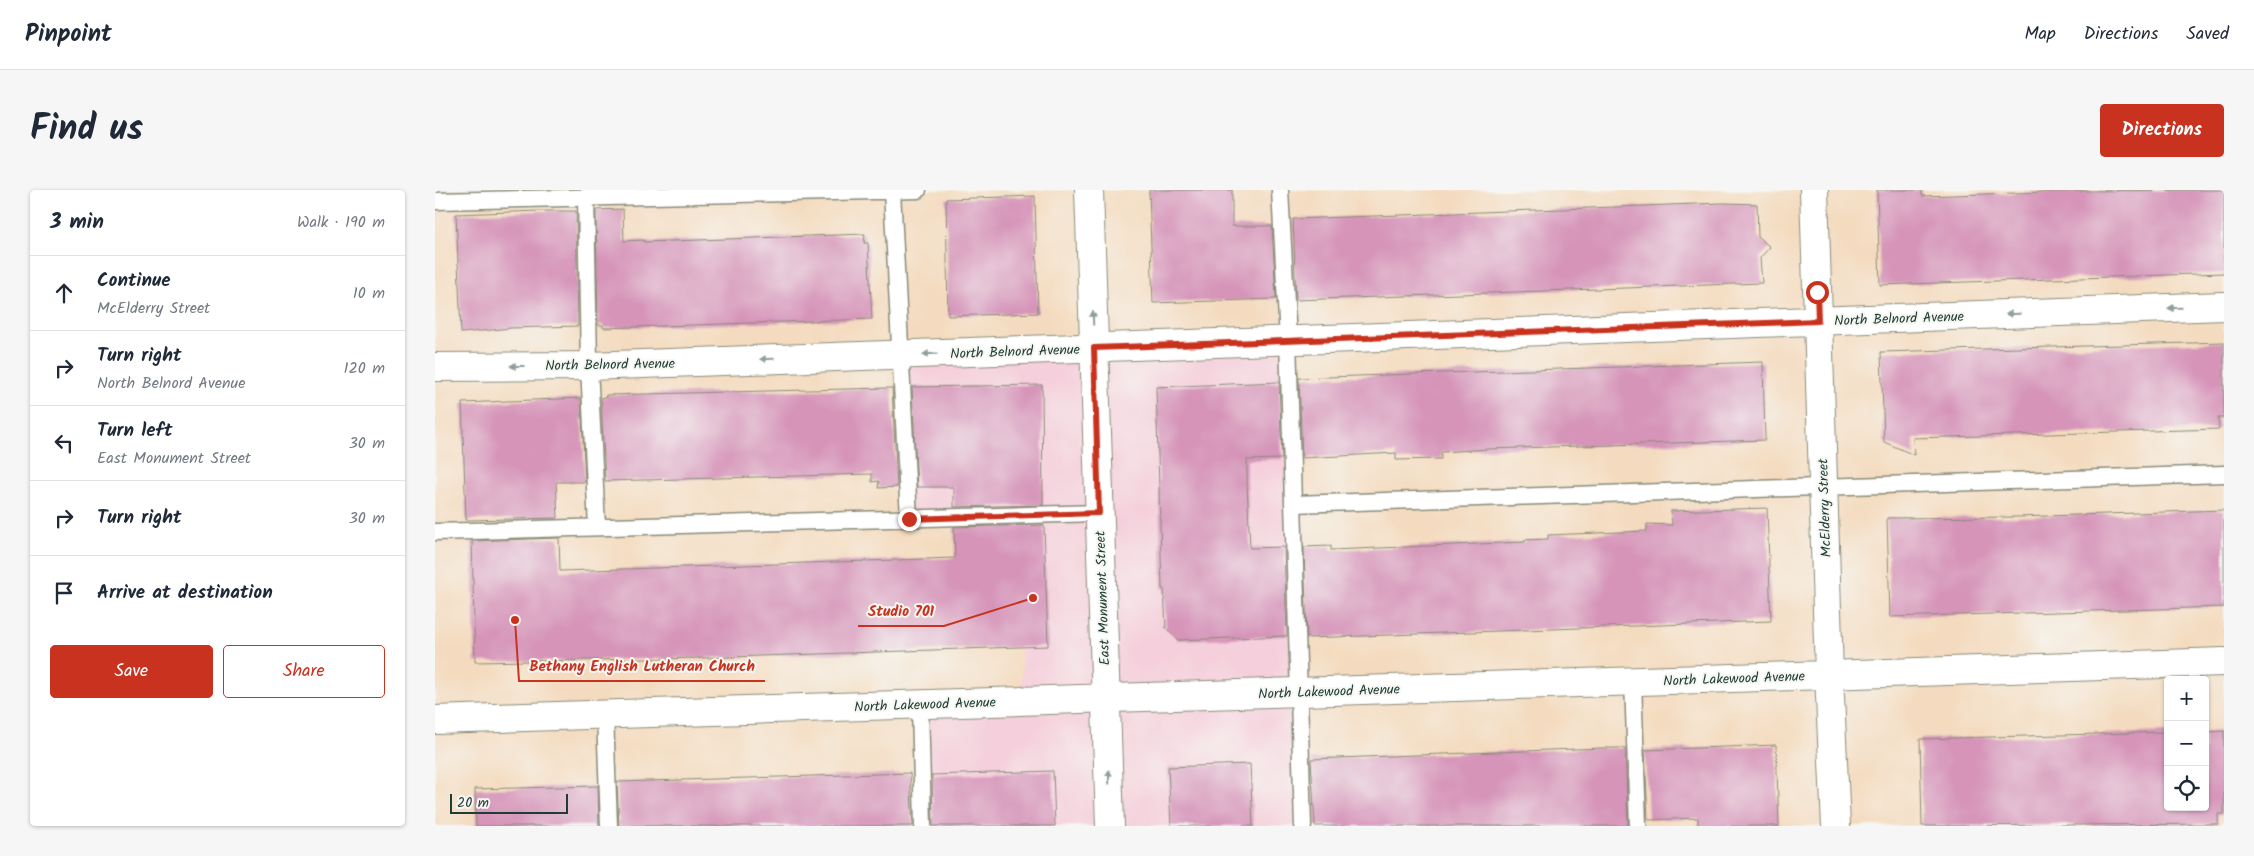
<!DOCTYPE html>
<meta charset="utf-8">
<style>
body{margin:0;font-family:Kalam,sans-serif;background:#f6f6f7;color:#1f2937}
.controls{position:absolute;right:15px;bottom:15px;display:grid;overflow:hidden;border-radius:5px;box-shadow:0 1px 4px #0004}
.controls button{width:45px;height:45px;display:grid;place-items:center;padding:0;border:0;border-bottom:1px solid #e0e1e3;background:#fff;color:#1f2937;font:25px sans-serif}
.scale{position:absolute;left:15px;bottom:12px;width:118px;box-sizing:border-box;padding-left:5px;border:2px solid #1f3d34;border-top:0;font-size:14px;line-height:18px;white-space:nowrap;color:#1f3d34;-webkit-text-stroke:4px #f6f6f2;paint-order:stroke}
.stop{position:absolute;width:15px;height:15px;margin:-11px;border:4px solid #c8321e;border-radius:50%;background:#fff}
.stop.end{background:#c8321e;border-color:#fff;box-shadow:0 1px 5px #0008}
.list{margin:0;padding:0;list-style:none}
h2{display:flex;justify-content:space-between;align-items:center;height:65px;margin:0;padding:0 20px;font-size:21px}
h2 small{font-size:16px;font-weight:400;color:#747a83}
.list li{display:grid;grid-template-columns:32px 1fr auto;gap:15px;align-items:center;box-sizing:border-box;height:75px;padding:0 20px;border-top:1px solid #e0e1e3}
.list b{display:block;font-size:19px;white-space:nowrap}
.list p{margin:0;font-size:16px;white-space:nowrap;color:#747a83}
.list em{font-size:16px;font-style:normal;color:#747a83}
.actions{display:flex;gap:10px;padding:15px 20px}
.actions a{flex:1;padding:11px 0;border:1px solid #c8321e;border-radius:5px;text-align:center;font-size:18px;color:#c8321e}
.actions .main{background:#c8321e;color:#fff}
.icon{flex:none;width:28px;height:28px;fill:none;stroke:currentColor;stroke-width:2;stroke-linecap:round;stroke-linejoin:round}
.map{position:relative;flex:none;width:1789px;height:636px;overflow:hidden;border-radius:5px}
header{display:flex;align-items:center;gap:30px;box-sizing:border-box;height:70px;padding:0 25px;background:#fff;border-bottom:1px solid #e0e1e3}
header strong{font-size:24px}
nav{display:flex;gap:28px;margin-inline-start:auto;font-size:18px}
.intro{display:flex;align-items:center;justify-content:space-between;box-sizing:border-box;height:120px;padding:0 30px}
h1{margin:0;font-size:35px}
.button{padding:12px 22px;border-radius:5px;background:#c8321e;color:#fff;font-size:18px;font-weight:700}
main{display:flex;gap:30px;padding:0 30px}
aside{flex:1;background:#fff;border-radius:5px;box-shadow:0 1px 4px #0004}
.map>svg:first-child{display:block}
</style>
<header>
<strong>Pinpoint</strong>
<nav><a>Map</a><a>Directions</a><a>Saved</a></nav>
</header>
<div class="intro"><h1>Find us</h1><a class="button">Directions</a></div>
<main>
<aside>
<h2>3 min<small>Walk · 190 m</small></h2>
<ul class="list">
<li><svg class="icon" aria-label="ahead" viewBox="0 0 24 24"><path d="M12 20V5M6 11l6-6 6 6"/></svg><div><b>Continue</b><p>McElderry Street</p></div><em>10 m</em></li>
<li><svg class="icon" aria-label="right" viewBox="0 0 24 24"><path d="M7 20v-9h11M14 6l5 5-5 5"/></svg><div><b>Turn right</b><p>North Belnord Avenue</p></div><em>120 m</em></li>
<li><svg class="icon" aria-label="left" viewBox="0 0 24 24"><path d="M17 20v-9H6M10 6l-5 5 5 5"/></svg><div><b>Turn left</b><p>East Monument Street</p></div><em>30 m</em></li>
<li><svg class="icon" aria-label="right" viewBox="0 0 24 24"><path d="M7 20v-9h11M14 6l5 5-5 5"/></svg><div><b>Turn right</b></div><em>30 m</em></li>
<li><svg class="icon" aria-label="arrive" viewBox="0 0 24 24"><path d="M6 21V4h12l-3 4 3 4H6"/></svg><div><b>Arrive at destination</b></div></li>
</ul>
<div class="actions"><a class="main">Save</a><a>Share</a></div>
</aside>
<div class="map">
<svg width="1789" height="636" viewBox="0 0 1789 636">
<rect width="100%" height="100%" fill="#f6f6f2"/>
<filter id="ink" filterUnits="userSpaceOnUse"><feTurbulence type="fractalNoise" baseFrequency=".02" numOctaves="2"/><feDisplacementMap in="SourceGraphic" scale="10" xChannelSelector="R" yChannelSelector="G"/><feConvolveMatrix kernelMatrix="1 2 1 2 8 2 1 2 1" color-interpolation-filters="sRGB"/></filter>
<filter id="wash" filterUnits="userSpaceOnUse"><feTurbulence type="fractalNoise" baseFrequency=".0096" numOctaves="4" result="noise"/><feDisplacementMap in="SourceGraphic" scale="20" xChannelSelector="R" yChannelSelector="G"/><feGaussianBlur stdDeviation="1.12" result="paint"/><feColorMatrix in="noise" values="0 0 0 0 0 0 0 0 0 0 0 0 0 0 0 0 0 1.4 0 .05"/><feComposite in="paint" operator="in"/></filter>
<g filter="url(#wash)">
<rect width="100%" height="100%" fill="#f4dbbf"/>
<path fill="#f5cfdb" d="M 853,150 L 872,636 L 488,636 L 485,514 L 588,516 L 581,329 L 474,329 L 467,165 Z"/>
<g id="blocks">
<path fill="#d694b9" d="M 714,0 L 797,0 L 797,36 L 837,36 L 841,109 L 718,113 Z
M 1442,0 L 1487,0 L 1487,6 L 1643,1 L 1789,0 L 1789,83 L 1445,95 Z
M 600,6 L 603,123 L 513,126 L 511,9 Z
M 1288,13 L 1322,14 L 1323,47 L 1335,57 L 1325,68 L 1327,93 L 861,110 L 858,29 Z
M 188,19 L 189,51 L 209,50 L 209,52 L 430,44 L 429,53 L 433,53 L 437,129 L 168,138 L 168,135 L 163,135 L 161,20 Z
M 104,21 L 141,21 L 143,136 L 76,138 L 26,143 L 21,24 Z
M 1789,152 L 1789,228 L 1783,228 L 1784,239 L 1478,248 L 1479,265 L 1449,252 L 1446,162 Z
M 1328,172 L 1330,250 L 1053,259 L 1006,262 L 1006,269 L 961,270 L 961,263 L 867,268 L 864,188 Z
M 844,192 L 847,269 L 812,270 L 812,292 L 815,358 L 849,357 L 852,446 L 743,450 L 731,438 L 729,399 L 727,399 L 721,197 Z
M 607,195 L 608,315 L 519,317 L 519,297 L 482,297 L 477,197 Z
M 453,198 L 457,198 L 462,297 L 443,298 L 444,291 L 437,292 L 437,284 L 170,291 L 166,208 L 171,207 L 171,205 Z
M 146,208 L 150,292 L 121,292 L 123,328 L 31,330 L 27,213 Z
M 1332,318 L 1336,431 L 872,448 L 869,357 L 896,356 L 896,360 L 1090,352 L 1090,350 L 1113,349 L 1113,345 L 1212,341 L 1212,334 L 1237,335 L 1236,321 Z
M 1789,320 L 1789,417 L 1455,427 L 1452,328 L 1582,327 Z
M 609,335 L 613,456 L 268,468 L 40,472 L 37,351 L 124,348 L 125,381 L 251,377 L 520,368 L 519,337 Z
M 1789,541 L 1789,624 L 1783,624 L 1783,634 L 1487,636 L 1485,549 L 1733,542 L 1733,617 L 1770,617 L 1770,542 Z
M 1341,555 L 1344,636 L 1263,636 L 1263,628 L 1213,630 L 1210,560 Z
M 1168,558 L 1190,558 L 1193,636 L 880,636 L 876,569 Z
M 815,574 L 818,636 L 736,636 L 733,577 Z
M 618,581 L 620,636 L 498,636 L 497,585 Z
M 475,583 L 478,636 L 184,636 L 182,592 Z
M 163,596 L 164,636 L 41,636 L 40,599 Z"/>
</g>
</g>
<g filter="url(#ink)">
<use href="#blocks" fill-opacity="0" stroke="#8a8c7a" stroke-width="1"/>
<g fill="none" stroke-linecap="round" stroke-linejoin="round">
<g stroke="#8a8c7a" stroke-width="19">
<path id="service" d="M 845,0 L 853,150 L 868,636
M 457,1 L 474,329
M 151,7 L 154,176 L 162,337
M 0,11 L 483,0
M 858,314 L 1789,284
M 0,342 L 664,323
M 1198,491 L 1203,636
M 485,514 L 488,636
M 170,524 L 174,636"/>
</g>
<g stroke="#8a8c7a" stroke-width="30">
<path id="minor" d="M 1379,0 L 1394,485 L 1401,636
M 0,177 L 154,176 L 1789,116
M 0,530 L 1789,472"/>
</g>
<g stroke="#8a8c7a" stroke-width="30">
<path id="primary" d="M 654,0 L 675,636"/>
</g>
<use href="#service" stroke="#fff" stroke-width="16"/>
<use href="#minor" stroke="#fff" stroke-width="28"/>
<use href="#primary" stroke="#fff" stroke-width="28"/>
</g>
<defs><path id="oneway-solid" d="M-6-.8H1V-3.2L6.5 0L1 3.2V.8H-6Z" transform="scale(1.25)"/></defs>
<g fill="#8f9e9a">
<use href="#oneway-solid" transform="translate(1740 118) rotate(178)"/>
<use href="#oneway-solid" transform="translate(1578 124) rotate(178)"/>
<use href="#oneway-solid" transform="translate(658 128) rotate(-92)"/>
<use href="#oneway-solid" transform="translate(495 164) rotate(178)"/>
<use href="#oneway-solid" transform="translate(332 169) rotate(178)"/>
<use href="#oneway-solid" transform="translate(82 176) rotate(180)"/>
<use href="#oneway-solid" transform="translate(674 587) rotate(-92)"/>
</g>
</g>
<g fill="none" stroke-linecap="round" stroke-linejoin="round" filter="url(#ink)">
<path stroke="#c8321e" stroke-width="6" d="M 474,329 L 664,323 L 659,158 L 1383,131 L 1382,102"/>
</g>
<g text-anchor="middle" stroke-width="4" stroke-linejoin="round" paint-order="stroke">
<g font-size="14" fill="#1f3d34" stroke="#f6f6f2">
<text transform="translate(1464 128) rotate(-2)" y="5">North Belnord Avenue</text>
<text transform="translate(580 161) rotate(-2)" y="5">North Belnord Avenue</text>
<text transform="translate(175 174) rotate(-1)" y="5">North Belnord Avenue</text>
<text transform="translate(1389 318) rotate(-92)" y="5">McElderry Street</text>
<text transform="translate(667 408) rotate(-92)" y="5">East Monument Street</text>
<text transform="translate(1299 488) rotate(-2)" y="5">North Lakewood Avenue</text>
<text transform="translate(894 501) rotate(-2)" y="5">North Lakewood Avenue</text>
<text transform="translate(490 514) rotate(-2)" y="5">North Lakewood Avenue</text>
</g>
</g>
<path fill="none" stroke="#c8321e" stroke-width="2" d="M598 408L509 436H423M80 430L84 491H330"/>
<g fill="#c8321e" stroke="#f6f6f2" stroke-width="2">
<circle cx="598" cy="408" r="5"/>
<circle cx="80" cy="430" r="5"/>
</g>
<g font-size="15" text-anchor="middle" font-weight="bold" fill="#c8321e" stroke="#f6f6f2" stroke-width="4" stroke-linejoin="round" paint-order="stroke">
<text x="466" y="426">Studio 701</text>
<text x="207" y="481">Bethany English Lutheran Church</text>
</g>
</svg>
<div class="controls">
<button>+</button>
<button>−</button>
<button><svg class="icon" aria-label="locate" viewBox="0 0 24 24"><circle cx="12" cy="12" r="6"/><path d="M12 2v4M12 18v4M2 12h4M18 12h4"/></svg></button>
</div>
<div class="scale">20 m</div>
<div class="stop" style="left:1382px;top:102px"></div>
<div class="stop end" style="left:474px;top:329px"></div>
</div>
</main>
